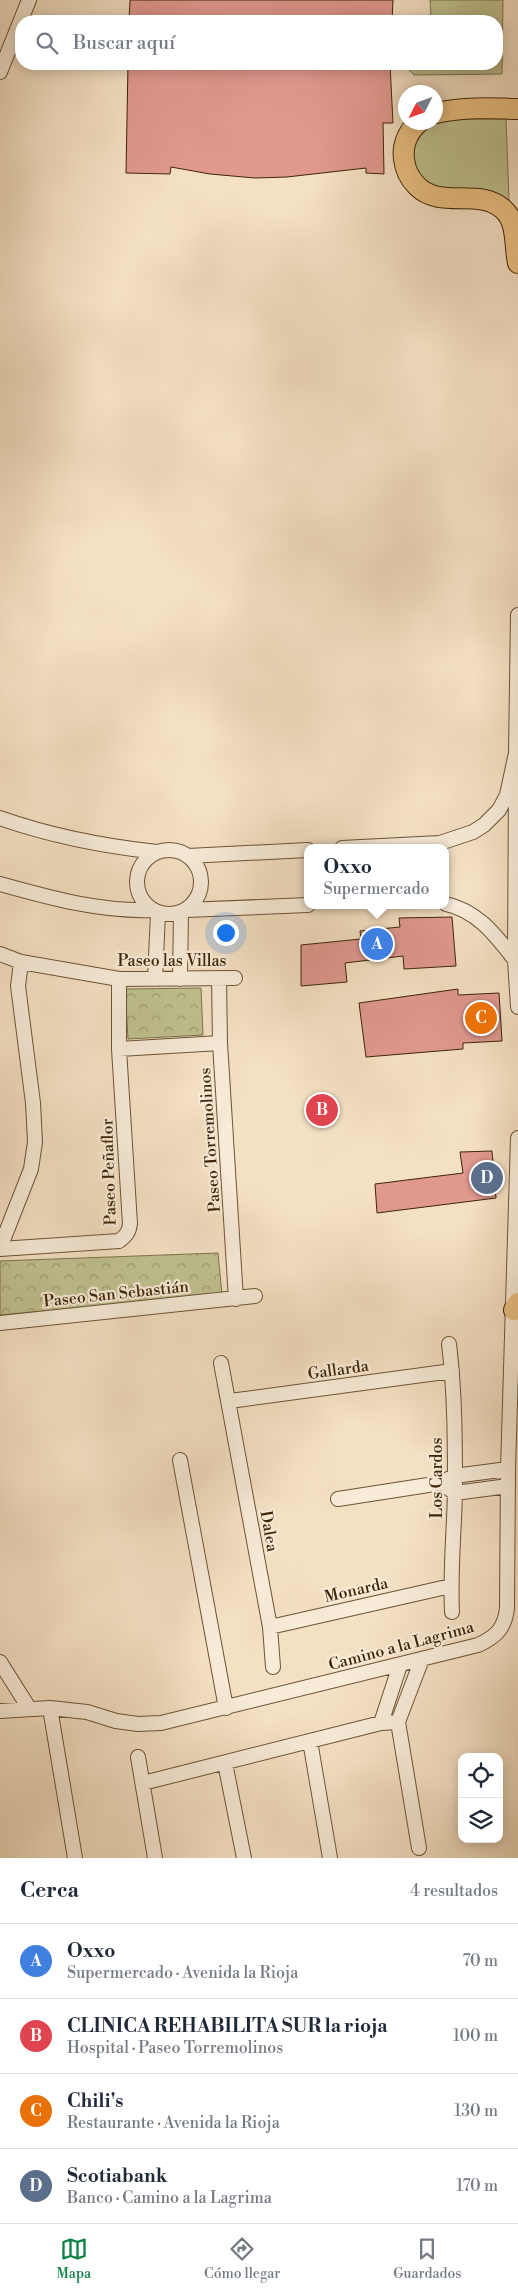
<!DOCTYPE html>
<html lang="es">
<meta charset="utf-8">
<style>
body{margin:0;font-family:"Libre Bodoni",serif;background:#f2f2f3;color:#1f2937}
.controls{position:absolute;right:15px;bottom:15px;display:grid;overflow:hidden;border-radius:10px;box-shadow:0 2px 12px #0003}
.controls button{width:45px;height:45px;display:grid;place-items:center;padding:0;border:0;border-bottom:1px solid #e0e1e3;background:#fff;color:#1f2937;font:25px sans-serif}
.compass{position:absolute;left:398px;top:85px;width:45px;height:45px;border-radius:50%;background:#fff;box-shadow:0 2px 12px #0003;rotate:228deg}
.you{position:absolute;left:225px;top:932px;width:18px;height:18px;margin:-12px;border:4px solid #fff;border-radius:50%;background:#1a73e8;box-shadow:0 0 0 8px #1a73e833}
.badge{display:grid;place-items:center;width:32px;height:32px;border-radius:50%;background:#0b8043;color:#fff;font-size:16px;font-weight:700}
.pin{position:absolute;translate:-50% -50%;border:2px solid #fff;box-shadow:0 1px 5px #0006}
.popup{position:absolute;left:304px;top:844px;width:145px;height:65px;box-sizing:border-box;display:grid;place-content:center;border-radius:10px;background:#fff;filter:drop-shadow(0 1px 4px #0005);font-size:16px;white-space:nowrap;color:#747a83}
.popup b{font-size:19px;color:#1f2937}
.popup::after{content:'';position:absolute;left:50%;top:100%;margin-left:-10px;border:10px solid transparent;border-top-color:#fff}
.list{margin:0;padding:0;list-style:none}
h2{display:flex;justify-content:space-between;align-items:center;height:65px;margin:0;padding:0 20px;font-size:21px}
h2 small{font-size:16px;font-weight:400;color:#747a83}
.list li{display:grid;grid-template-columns:32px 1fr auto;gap:15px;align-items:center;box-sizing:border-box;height:75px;padding:0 20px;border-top:1px solid #e0e1e3}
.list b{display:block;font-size:19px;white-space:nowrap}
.list p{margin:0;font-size:16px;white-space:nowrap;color:#747a83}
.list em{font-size:16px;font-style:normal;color:#747a83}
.icon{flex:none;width:28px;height:28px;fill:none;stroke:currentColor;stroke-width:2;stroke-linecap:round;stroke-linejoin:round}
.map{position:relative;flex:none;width:518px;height:1858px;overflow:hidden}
.search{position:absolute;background:#fff;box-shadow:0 2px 12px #0003;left:15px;right:15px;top:15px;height:55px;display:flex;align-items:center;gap:12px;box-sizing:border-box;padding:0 18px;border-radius:20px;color:#747a83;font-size:19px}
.sheet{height:365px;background:#fff}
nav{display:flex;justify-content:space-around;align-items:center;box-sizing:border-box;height:70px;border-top:1px solid #e0e1e3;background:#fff;font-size:14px;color:#747a83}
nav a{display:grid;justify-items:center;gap:2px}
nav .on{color:#0b8043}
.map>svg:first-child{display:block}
</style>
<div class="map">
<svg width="518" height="1858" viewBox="0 0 518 1858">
<defs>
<pattern id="forest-crowns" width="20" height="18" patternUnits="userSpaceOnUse" patternTransform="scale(1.25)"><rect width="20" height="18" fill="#c0c190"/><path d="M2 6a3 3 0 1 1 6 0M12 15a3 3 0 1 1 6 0" fill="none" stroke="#9d9d74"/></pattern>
</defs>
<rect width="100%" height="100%" fill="#f4e0c3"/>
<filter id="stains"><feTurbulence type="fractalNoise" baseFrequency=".004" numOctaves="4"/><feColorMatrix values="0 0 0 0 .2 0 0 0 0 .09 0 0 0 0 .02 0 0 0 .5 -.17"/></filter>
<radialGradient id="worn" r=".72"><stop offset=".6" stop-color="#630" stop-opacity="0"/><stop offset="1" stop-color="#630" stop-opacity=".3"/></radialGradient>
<path fill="#c0c190" stroke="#7f734b" d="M 430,0 L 503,0 L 502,74 L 414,75 L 405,66 L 406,64 L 497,64 L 497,21 L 428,21 L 431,16 Z
M 443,119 L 506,119 L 509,200 C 492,199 445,200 433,191 C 429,188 426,183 423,179 C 402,153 418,132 443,119 Z"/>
<path fill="url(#forest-crowns)" stroke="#7f734b" d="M 201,988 L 203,1035 L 128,1039 L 125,989 Z
M 218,1253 L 222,1295 L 0,1315 L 0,1261 Z"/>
<path fill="#e0988f" stroke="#3e2506" d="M 130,0 L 393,0 L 392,21 L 129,21 Z
M 128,64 L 390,64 L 393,123 L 383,123 L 384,174 L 366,173 L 366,168 L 287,177 L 255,178 L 210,174 L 171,167 L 170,174 L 126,173 Z
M 452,917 L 456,966 L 404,969 L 403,956 L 345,963 L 347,982 L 301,986 L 301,945 L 361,939 L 360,931 L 400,927 L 399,918 Z
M 458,989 L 458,995 L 499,993 L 502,1041 L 463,1043 L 463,1049 L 366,1057 L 359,1003 Z
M 492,1151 L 496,1198 L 377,1213 L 375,1184 L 463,1173 L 460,1152 Z"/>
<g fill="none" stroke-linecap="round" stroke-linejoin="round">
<g stroke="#6c5435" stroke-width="16">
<path id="minor" d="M 0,72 L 29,0
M 516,780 L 515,960 L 518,1007
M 0,818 C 51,836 103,846 157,852
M 342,848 L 440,843 L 473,832 L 484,825 L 499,810 L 507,795 L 516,753 L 518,615
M137 882a32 32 0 1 1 64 0a32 32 0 1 1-64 0Z
M 188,856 L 308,850
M 0,884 C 50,898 101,912 153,910
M 446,904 C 478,911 496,936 515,960
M 186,910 L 308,905
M 0,954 L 21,962 L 119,979 L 235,978
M 219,978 L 220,1043 L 236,1299
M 155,979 L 158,913
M 180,979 L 181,912
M 119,1049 L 220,1043
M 0,1248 L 31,1169 L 35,1142 L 33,1103 L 18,986 L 21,962
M 0,1249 L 119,1241 C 126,1236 129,1232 130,1224 L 119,1049 L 119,979
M 0,1323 L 255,1296
M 449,1344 C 455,1393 455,1444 455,1493 C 454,1533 450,1572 452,1612
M 221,1363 L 270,1627 L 273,1667
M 230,1401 L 452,1371
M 180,1460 L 226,1708
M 448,1488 L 455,1493 L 508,1486
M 338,1499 L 441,1483 L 454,1476 L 508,1469
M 270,1627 L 451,1586
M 0,1662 L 29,1708
M 50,1708 L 75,1858
M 0,1711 L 50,1708 L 87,1712 L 116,1721 L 138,1724 L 161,1723 L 478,1645 C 496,1637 505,1628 507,1608 L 508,1469 L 518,1138
M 398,1722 L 422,1659
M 381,1723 L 400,1665
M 310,1741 L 330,1858
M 138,1757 L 155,1858
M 225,1763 L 244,1858
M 143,1783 L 381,1723 L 398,1722 L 419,1848"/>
</g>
<g stroke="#3e2506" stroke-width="22">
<path id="highway" d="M 436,113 C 462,107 490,108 518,109
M 419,122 C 408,131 402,145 404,159 C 405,169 410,179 417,186 C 441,210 478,187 503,209 C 518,222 514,245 518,263
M 514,1310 L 518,1303"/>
</g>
<use href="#minor" stroke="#f8ebd8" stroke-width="14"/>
<use href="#highway" stroke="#eac082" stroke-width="20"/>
</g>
<g text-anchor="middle" stroke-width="4.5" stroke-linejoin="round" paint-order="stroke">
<g font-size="16" fill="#3e2506" stroke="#f8ebd8">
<text x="172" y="966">Paseo las Villas</text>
<text transform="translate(209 1140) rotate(-94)" y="6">Paseo Torremolinos</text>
<text transform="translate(108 1172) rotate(-92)" y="6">Paseo Peñaflor</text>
<text transform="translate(116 1293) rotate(-6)" y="6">Paseo San Sebastián</text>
<text transform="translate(338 1369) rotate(-8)" y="6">Gallarda</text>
<text transform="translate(436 1478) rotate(-90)" y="6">Los Cardos</text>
<text transform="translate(270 1531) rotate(80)" y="6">Dalea</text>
<text transform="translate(356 1589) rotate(-13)" y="6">Monarda</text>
<text transform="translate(401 1645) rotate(-15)" y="6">Camino a la Lagrima</text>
</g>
</g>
<rect width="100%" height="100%" filter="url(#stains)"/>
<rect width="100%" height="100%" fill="url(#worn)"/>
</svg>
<div class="controls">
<button><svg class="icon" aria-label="locate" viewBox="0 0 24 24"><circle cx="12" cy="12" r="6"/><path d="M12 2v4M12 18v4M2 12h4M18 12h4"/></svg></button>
<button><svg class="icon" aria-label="layers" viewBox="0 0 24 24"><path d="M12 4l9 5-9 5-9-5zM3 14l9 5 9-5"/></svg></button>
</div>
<svg class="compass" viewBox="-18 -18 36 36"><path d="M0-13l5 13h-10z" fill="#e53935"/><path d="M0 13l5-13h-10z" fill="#747a83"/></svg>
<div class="you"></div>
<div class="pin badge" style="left:377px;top:944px;background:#3f7fe0">A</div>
<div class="popup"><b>Oxxo</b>Supermercado</div>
<div class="pin badge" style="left:322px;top:1110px;background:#e0444e">B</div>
<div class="pin badge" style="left:481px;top:1018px;background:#e8710a">C</div>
<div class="pin badge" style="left:487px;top:1178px;background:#5c6f8a">D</div>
<div class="search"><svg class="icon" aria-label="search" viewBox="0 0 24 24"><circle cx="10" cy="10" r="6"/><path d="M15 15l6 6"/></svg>Buscar aquí</div>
</div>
<section class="sheet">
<h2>Cerca<small>4 resultados</small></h2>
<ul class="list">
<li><span class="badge" style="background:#3f7fe0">A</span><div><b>Oxxo</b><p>Supermercado · Avenida la Rioja</p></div><em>70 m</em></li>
<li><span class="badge" style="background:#e0444e">B</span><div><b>CLINICA REHABILITA SUR la rioja</b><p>Hospital · Paseo Torremolinos</p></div><em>100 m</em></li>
<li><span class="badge" style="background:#e8710a">C</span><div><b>Chili's</b><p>Restaurante · Avenida la Rioja</p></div><em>130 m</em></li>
<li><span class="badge" style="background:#5c6f8a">D</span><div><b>Scotiabank</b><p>Banco · Camino a la Lagrima</p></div><em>170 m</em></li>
</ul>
</section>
<nav>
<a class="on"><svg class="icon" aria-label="map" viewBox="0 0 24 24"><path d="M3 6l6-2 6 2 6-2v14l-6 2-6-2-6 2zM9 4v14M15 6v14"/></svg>Mapa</a>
<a><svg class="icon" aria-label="directions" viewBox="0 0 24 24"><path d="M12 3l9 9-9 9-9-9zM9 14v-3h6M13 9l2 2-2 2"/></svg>Cómo llegar</a>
<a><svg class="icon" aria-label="saved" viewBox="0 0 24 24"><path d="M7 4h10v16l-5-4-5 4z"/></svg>Guardados</a>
</nav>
